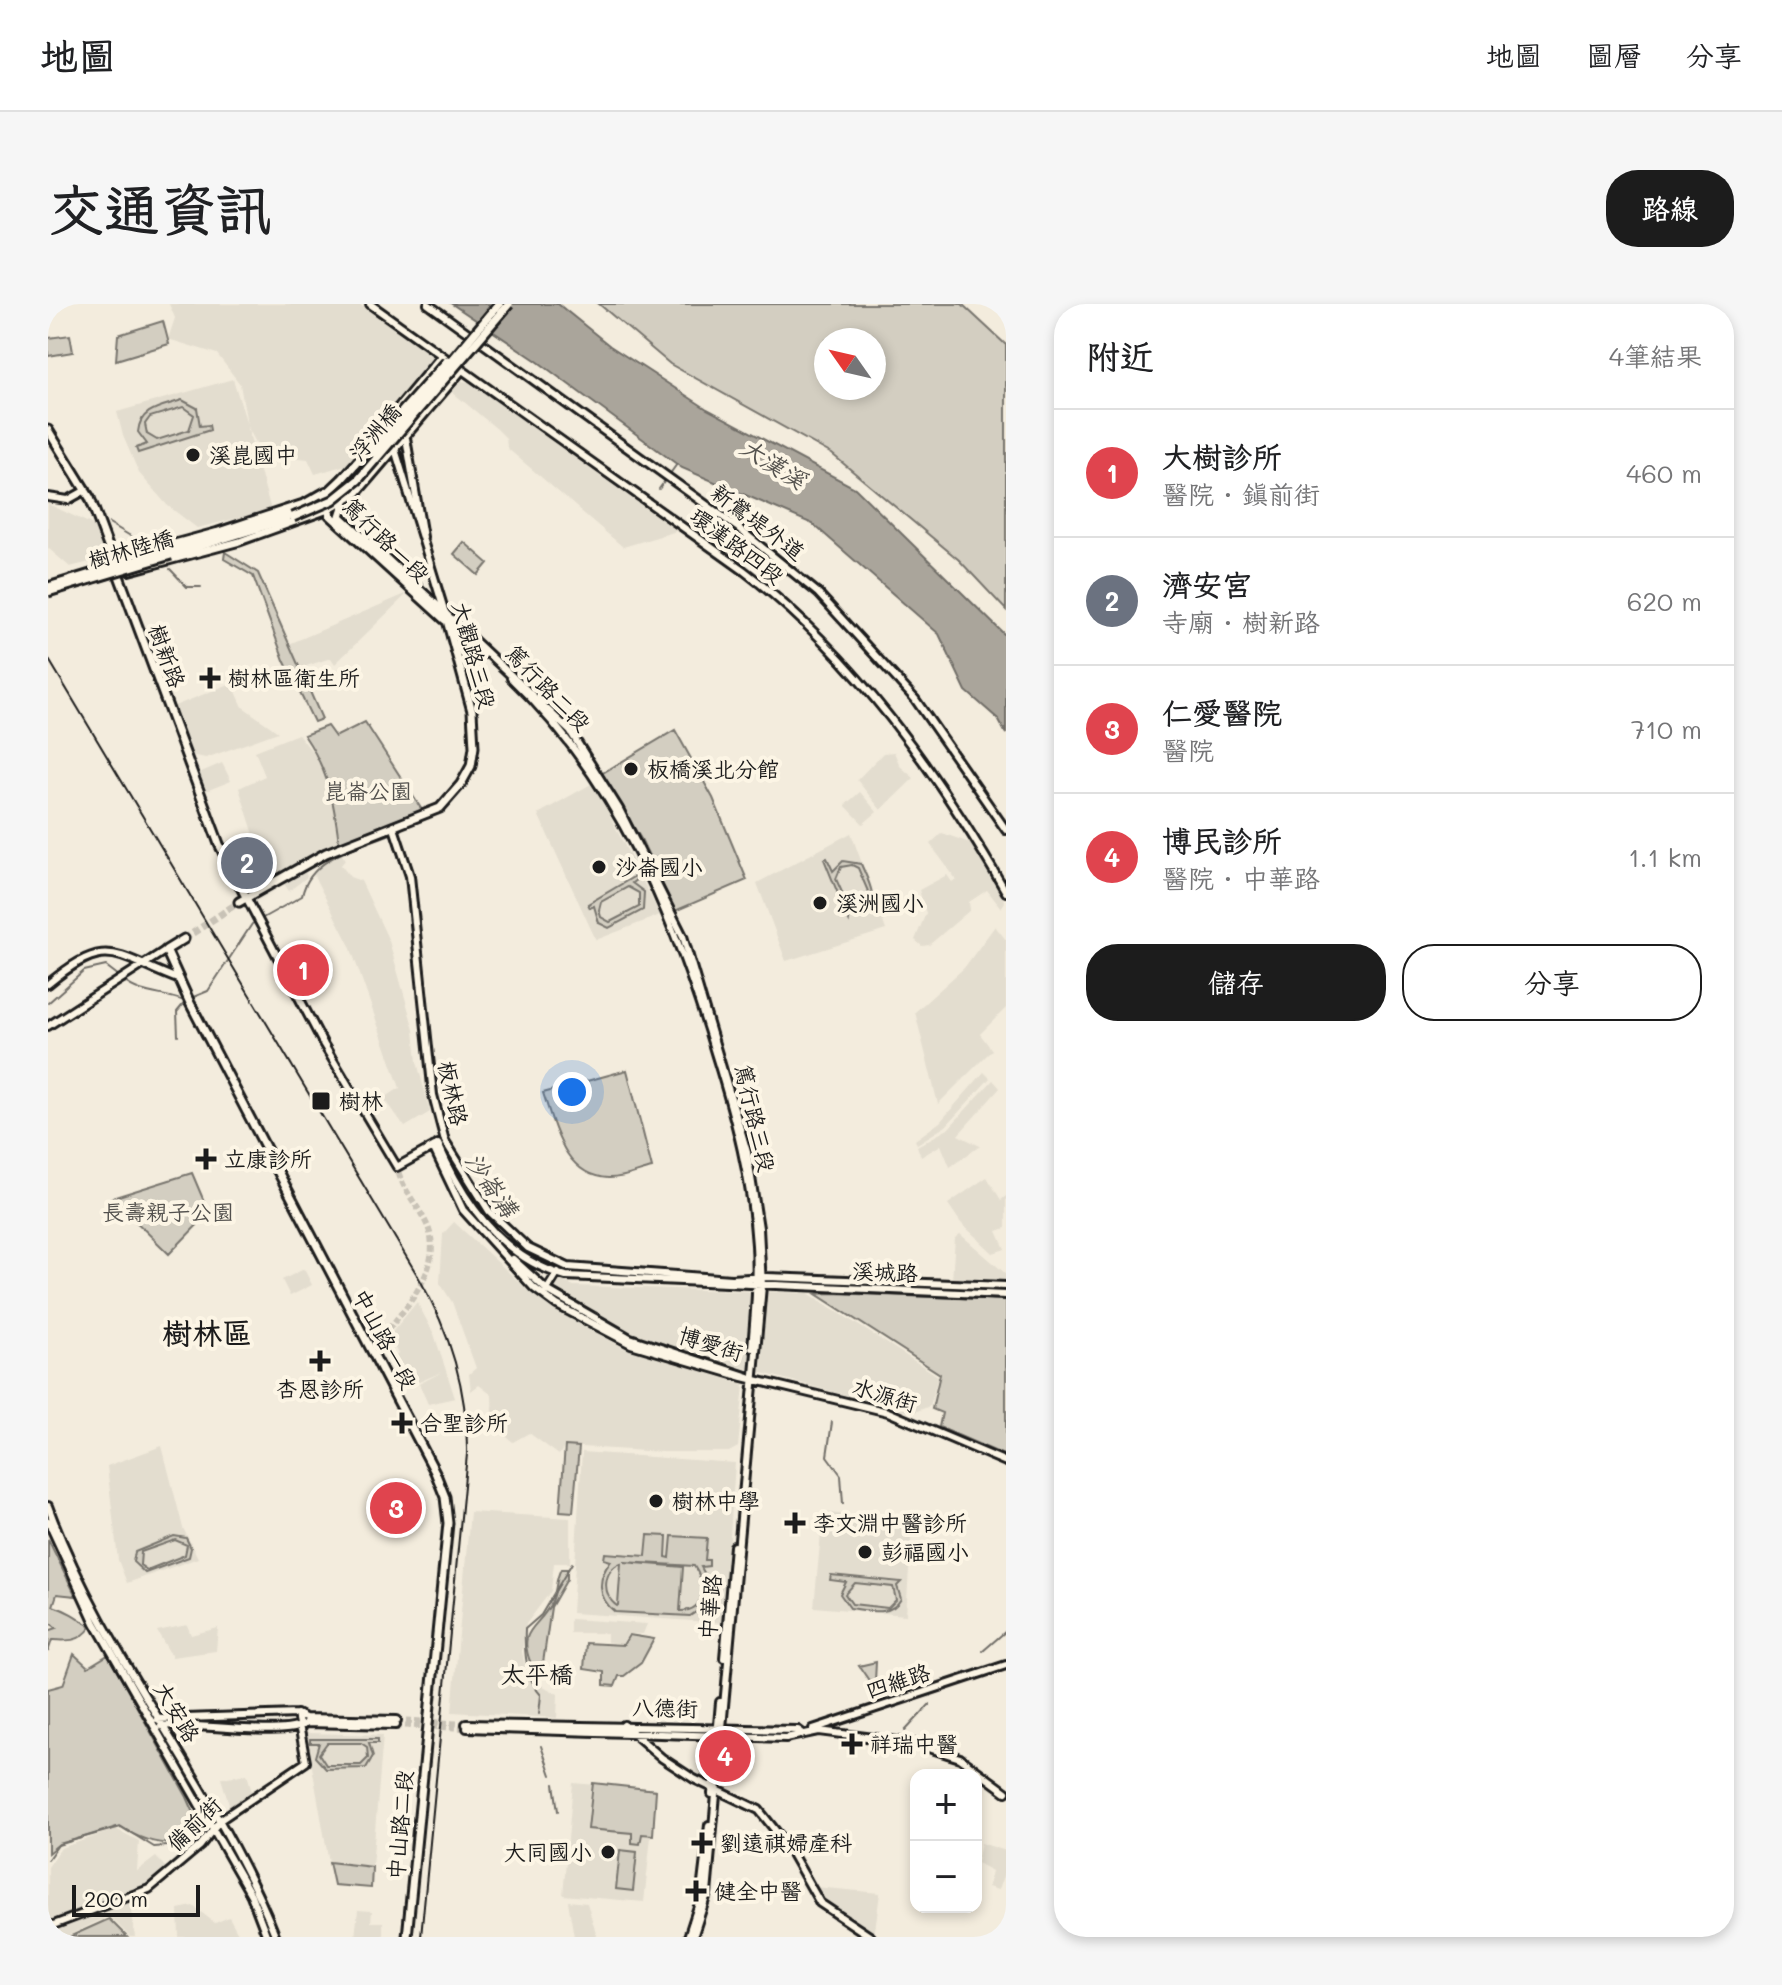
<!DOCTYPE html>
<html lang="zh-TW">
<meta charset="utf-8">
<style>
body{margin:0;font-family:Mali,"LXGW WenKai TC",sans-serif;background:#f6f6f6;color:#202124}
.controls{position:absolute;right:24px;bottom:24px;display:grid;overflow:hidden;border-radius:16px;box-shadow:0 4px 12px #0003}
.controls button{width:72px;height:72px;display:grid;place-items:center;padding:0;border:0;border-bottom:2px solid #e0e0e0;background:#fff;color:#202124;font:40px sans-serif}
.compass{position:absolute;left:766px;top:24px;width:72px;height:72px;border-radius:50%;background:#fff;box-shadow:0 4px 12px #0003;rotate:304deg}
.scale{position:absolute;left:24px;bottom:20px;width:128px;box-sizing:border-box;padding-left:8px;border:4px solid #1c1c1c;border-top:0;font-size:22px;line-height:28px;white-space:nowrap;color:#1c1c1c;-webkit-text-stroke:6px #fcf5e5;paint-order:stroke}
.you{position:absolute;left:524px;top:788px;width:28px;height:28px;margin:-20px;border:6px solid #fff;border-radius:50%;background:#1a73e8;box-shadow:0 0 0 12px #1a73e833}
.badge{display:grid;place-items:center;width:52px;height:52px;border-radius:50%;background:#1c1c1c;color:#fff;font-size:26px;font-weight:700}
.pin{position:absolute;translate:-50% -50%;border:4px solid #fff;box-shadow:0 2px 8px #0006}
.list{margin:0;padding:0;list-style:none}
h2{display:flex;justify-content:space-between;align-items:center;height:104px;margin:0;padding:0 32px;font-size:34px}
h2 small{font-size:26px;font-weight:400;color:#757577}
.list li{display:grid;grid-template-columns:52px 1fr auto;gap:24px;align-items:center;box-sizing:border-box;height:128px;padding:0 32px;border-top:2px solid #e0e0e0}
.list b{display:block;font-size:30px;white-space:nowrap}
.list p{margin:0;font-size:26px;white-space:nowrap;color:#757577}
.list em{font-size:26px;font-style:normal;color:#757577}
.actions{display:flex;gap:16px;padding:24px 32px}
.actions a{flex:1;padding:18px 0;border:2px solid #1c1c1c;border-radius:32px;text-align:center;font-size:28px;color:#1c1c1c}
.actions .main{background:#1c1c1c;color:#fff}
.map{position:relative;flex:none;width:958px;height:1633px;overflow:hidden;border-radius:32px}
header{display:flex;align-items:center;gap:48px;box-sizing:border-box;height:112px;padding:0 40px;background:#fff;border-bottom:2px solid #e0e0e0}
header strong{font-size:38px}
nav{display:flex;gap:44px;margin-inline-start:auto;font-size:28px}
.intro{display:flex;align-items:center;justify-content:space-between;box-sizing:border-box;height:192px;padding:0 48px}
h1{margin:0;font-size:56px}
.button{padding:20px 36px;border-radius:32px;background:#1c1c1c;color:#fff;font-size:28px;font-weight:700}
main{display:flex;gap:48px;padding:0 48px}
aside{flex:1;background:#fff;border-radius:32px;box-shadow:0 4px 12px #0003}
.map>svg:first-child{display:block}
</style>
<header>
<strong>地圖</strong>
<nav><a>地圖</a><a>圖層</a><a>分享</a></nav>
</header>
<div class="intro"><h1>交通資訊</h1><a class="button">路線</a></div>
<main>
<div class="map">
<svg width="958" height="1633" viewBox="0 0 958 1633">
<rect width="100%" height="100%" fill="#f3ecdd"/>
<filter id="ink" filterUnits="userSpaceOnUse"><feTurbulence type="fractalNoise" baseFrequency=".0125" numOctaves="2"/><feDisplacementMap in="SourceGraphic" scale="16" xChannelSelector="R" yChannelSelector="G"/><feConvolveMatrix kernelMatrix="1 2 1 2 8 2 1 2 1" color-interpolation-filters="sRGB"/></filter>
<g filter="url(#ink)">
<path fill="#e3ddcf" d="M 121,0 L 311,0 L 388,54 L 298,161 L 267,170 L 260,155 L 214,150 L 199,122 L 223,206 L 149,224 L 119,201 L 91,169 L 75,132 L 69,108 L 185,75 L 199,120 L 192,80 L 169,50 L 120,35 L 127,14 Z
M 413,77 L 421,78 L 629,227 L 575,243 L 459,144 L 458,134 L 449,125 L 404,88 Z
M 0,200 L 45,221 L 57,254 L 22,263 L 0,244 Z
M 360,289 L 287,360 L 283,354 L 249,365 L 241,340 Z
M 184,379 L 195,403 L 230,428 L 158,454 L 141,451 L 140,438 L 124,403 Z
M 250,430 L 271,456 L 284,488 L 290,540 L 255,561 L 259,573 L 241,587 L 209,540 L 191,484 L 217,472 L 207,447 Z
M 846,448 L 852,462 L 866,474 L 833,506 L 809,476 L 835,449 Z
M 174,459 L 183,477 L 158,487 L 151,469 Z
M 545,479 L 612,611 L 548,636 L 490,510 Z
M 812,488 L 829,508 L 815,520 L 797,501 Z
M 803,529 L 838,626 L 738,657 L 709,579 Z
M 894,529 L 922,539 L 957,598 L 953,604 L 939,586 L 921,598 L 922,606 L 881,641 L 874,642 L 867,636 L 878,609 L 871,586 L 899,571 L 904,578 L 908,575 L 882,540 Z
M 292,546 L 297,556 L 293,561 L 302,573 L 313,577 L 341,637 L 366,726 L 369,758 L 382,808 L 357,823 L 336,794 L 352,784 L 302,642 L 265,570 L 277,559 L 276,553 Z
M 947,622 L 958,636 L 958,704 L 932,730 L 944,746 L 890,800 L 867,708 L 916,664 Z
M 936,768 L 942,774 L 898,822 L 869,840 L 867,836 L 892,818 Z
M 945,776 L 952,784 L 910,831 L 932,842 L 902,863 L 893,841 L 873,853 L 869,842 L 900,825 Z
M 939,873 L 953,896 L 958,892 L 958,924 L 949,927 L 957,945 L 945,949 L 913,919 L 900,900 Z
M 406,918 L 482,988 L 520,1013 L 576,1044 L 696,1080 L 690,1143 L 681,1148 L 614,1148 L 517,1142 L 511,1151 L 481,1129 L 465,1138 L 445,1122 L 444,1091 L 431,1081 L 423,1087 L 421,1070 L 428,1064 L 404,998 L 392,979 L 395,930 Z
M 912,930 L 958,970 L 958,977 L 904,976 L 907,934 Z
M 256,965 L 264,981 L 242,992 L 234,976 Z
M 511,975 L 526,982 L 760,989 L 890,1072 L 882,1102 L 864,1109 L 595,1037 L 503,987 Z
M 369,998 L 386,1030 L 407,1094 L 380,1100 L 371,1080 L 394,1068 L 364,1081 L 348,1052 L 350,1050 L 341,1032 Z
M 114,1142 L 135,1224 L 150,1254 L 79,1279 L 70,1256 L 59,1162 Z
M 534,1148 L 687,1159 L 676,1319 L 524,1309 Z
M 422,1208 L 522,1214 L 522,1259 L 506,1259 L 503,1287 L 478,1320 L 474,1348 L 480,1374 L 510,1390 L 509,1414 L 404,1408 Z
M 775,1208 L 864,1220 L 858,1311 L 766,1303 Z
M 522,1315 L 523,1315 L 599,1320 L 595,1330 L 580,1330 L 574,1340 L 559,1338 L 559,1329 L 522,1329 Z
M 139,1321 L 143,1331 L 170,1324 L 168,1347 L 124,1353 L 109,1327 Z
M 258,1429 L 335,1431 L 324,1563 L 281,1558 Z
M 199,1470 L 204,1488 L 182,1504 L 173,1474 Z
M 525,1479 L 608,1486 L 596,1598 L 515,1591 Z
M 68,1525 L 91,1537 L 89,1567 L 108,1553 L 120,1566 L 81,1591 L 87,1633 L 82,1633 L 61,1612 L 17,1633 L 0,1633 L 0,1563 L 13,1544 Z
M 933,1539 L 958,1547 L 958,1564 L 950,1586 L 940,1583 L 944,1567 L 929,1559 Z
M 767,1583 L 832,1589 L 826,1633 L 784,1608 Z
M 520,1597 L 539,1599 L 549,1633 L 526,1633 Z
M 145,1602 L 167,1619 L 181,1613 L 192,1633 L 131,1633 L 130,1605 Z
M 310,1606 L 324,1607 L 323,1618 L 335,1618 L 335,1633 L 307,1633 Z"/>
<path fill="#d3cec1" stroke="#78756e" stroke-width="2" fill-rule="evenodd" d="M 551,0 L 914,0 L 958,41 L 958,306 L 911,256 L 784,150 L 622,60 ZM 778,36 L 826,36 L 826,84 L 778,84 Z
M 115,17 L 121,40 L 68,56 L 70,31 Z
M 22,31 L 25,48 L 0,52 L 0,34 Z
M 134,96 L 149,104 L 152,122 L 161,121 L 162,126 L 90,149 L 88,144 L 99,140 L 90,128 C 92,104 114,103 134,96 ZM 135,103 L 146,111 L 141,126 L 109,136 L 99,130 L 97,120 L 102,113 Z
M 416,238 L 440,259 L 430,271 L 406,250 Z
M 177,248 L 210,269 L 274,415 L 266,418 L 236,356 L 205,272 L 176,255 Z
M 317,418 L 374,506 L 291,539 C 286,497 280,466 256,431 L 279,422 L 287,433 Z
M 627,426 L 665,494 L 699,576 L 627,607 L 593,535 L 553,470 Z
M 779,554 L 785,567 L 795,557 L 813,560 C 820,577 832,595 817,610 L 802,610 L 801,617 L 776,555 ZM 804,561 L 810,564 L 822,592 L 819,602 L 811,608 L 801,604 L 788,575 L 793,563 Z
M 587,572 L 589,575 L 584,579 L 596,588 L 595,606 L 561,624 L 551,619 L 546,602 L 542,604 L 540,600 ZM 580,583 L 591,589 L 591,603 L 562,618 L 553,613 L 551,606 L 553,598 Z
M 579,766 L 604,864 C 591,867 574,875 560,874 C 516,872 507,823 495,789 Z
M 144,869 L 161,909 L 121,950 L 64,894 Z
M 783,989 L 958,996 L 958,1152 L 891,1123 L 894,1109 L 884,1105 L 892,1070 L 768,990 Z
M 517,1142 L 531,1143 L 525,1208 L 512,1207 Z
M 600,1231 L 619,1232 L 618,1253 L 622,1254 L 624,1232 L 659,1234 L 657,1256 L 661,1256 L 661,1262 L 653,1263 C 665,1283 663,1300 642,1312 L 567,1308 C 549,1294 549,1274 563,1257 L 556,1255 L 557,1249 L 598,1252 ZM 576,1258 L 646,1262 C 658,1279 659,1307 632,1307 L 635,1263 ZM 573,1259 L 570,1301 L 569,1302 C 553,1291 555,1266 573,1259 Z
M 126,1232 L 138,1234 L 143,1244 L 141,1253 L 97,1269 L 85,1258 L 87,1248 ZM 127,1236 L 139,1241 L 137,1251 L 99,1266 L 92,1261 L 93,1248 Z
M 0,1235 L 28,1292 L 9,1290 L 5,1302 C 21,1307 30,1314 43,1323 C 32,1338 21,1337 4,1336 L 0,1348 L 0,1327 L 9,1324 L 0,1318 Z
M 513,1265 L 519,1265 L 519,1275 L 503,1303 L 495,1359 L 483,1360 C 468,1323 492,1325 504,1297 C 509,1286 507,1276 513,1265 Z
M 783,1271 L 853,1278 L 849,1282 L 853,1295 C 842,1314 820,1306 802,1304 L 792,1290 L 798,1278 L 782,1276 ZM 807,1279 L 845,1283 L 848,1296 L 840,1304 L 804,1300 L 797,1290 Z
M 581,1331 L 606,1335 L 593,1359 L 576,1372 L 571,1372 L 567,1382 L 556,1381 L 556,1368 L 536,1365 L 538,1339 L 575,1341 Z
M 26,1350 L 40,1363 L 60,1351 L 139,1493 L 154,1527 L 150,1536 C 122,1544 97,1539 73,1523 L 11,1540 L 0,1549 L 0,1385 L 15,1381 Z
M 828,1358 L 827,1377 L 852,1379 L 851,1389 L 827,1397 L 824,1381 L 811,1362 Z
M 262,1435 L 330,1435 L 330,1439 L 321,1439 L 325,1452 L 318,1464 L 278,1465 L 267,1453 L 271,1439 L 262,1439 ZM 279,1439 L 313,1439 L 319,1443 L 320,1454 L 313,1461 L 278,1461 L 271,1450 Z
M 545,1479 L 608,1486 L 605,1531 L 594,1530 L 592,1540 L 584,1539 L 584,1529 L 540,1525 Z
M 572,1546 L 589,1548 L 585,1587 L 568,1585 Z
M 281,1558 L 324,1563 L 323,1584 L 286,1581 Z
M 61,1615 L 79,1633 L 21,1633 Z"/>
<path fill="#aaa59b" stroke="#716e68" stroke-width="2" d="M 404,0 L 510,0 L 562,42 L 659,105 L 807,184 L 958,332 L 958,430 L 950,415 L 918,387 L 891,330 L 765,220 L 634,164 L 489,57 Z"/>
<g fill="none" stroke-linecap="round" stroke-linejoin="round">
<path stroke="#716e68" stroke-width="2" d="M 611,185 L 629,160
M 61,219 L 94,239
M 122,265 L 139,283 L 153,283
M 75,676 C 91,691 116,689 136,697
M 143,694 L 160,687 L 204,620 L 254,592 C 262,552 312,543 345,529
M 0,699 L 36,667 L 58,662 L 71,672
M 130,732 L 129,708 L 138,697
M 400,848 C 425,897 455,938 505,962
M 545,969 L 619,973
M 784,1118 L 779,1152 L 793,1171 L 795,1200
M 935,1347 L 958,1327
M 491,1410 L 493,1391 C 478,1375 476,1348 477,1325 L 493,1311 L 524,1259
M 857,1427 L 882,1400
M 493,1442 L 503,1471
M 506,1480 L 510,1507
M 0,1555 L 10,1541 L 72,1522 L 106,1543 L 147,1540 L 159,1524"/>
<path stroke="#c8c2b6" stroke-width="6" stroke-dasharray="6 3" stroke-linecap="butt" d="M 323,1046 C 348,1014 398,968 380,923 C 371,902 354,886 349,863
M 349,1416 L 418,1420
M 348,1421 L 419,1424"/>
<path stroke="#c8c2b6" stroke-width="7" stroke-dasharray="7 3.5" stroke-linecap="butt" d="M 136,635 L 191,598"/>
<g stroke="#1c1c1c" stroke-width="12">
<path id="tertiary" d="M 322,0 L 695,266 C 806,351 889,468 958,588
M 380,0 L 689,223 L 770,289 L 867,395 L 958,526
M 954,0 L 958,4
M 336,122 L 347,145 L 397,309 L 522,427 L 571,505 L 635,632 L 699,848 L 711,924 L 714,982 L 659,1590 L 645,1633
M 358,134 L 375,233
M 318,142 L 394,51
M 0,193 L 20,196 L 38,186
M 66,256 L 169,228 L 257,199 L 278,187
M 81,267 L 190,238 L 279,206 L 309,189 L 414,66
M 400,318 L 436,350
M 463,374 C 569,475 627,613 668,752 C 687,813 704,877 708,941 C 710,976 707,1009 704,1044
M 346,524 L 362,572 L 385,791 L 397,837 L 441,907 L 480,944 L 520,963 L 683,975 L 719,973 L 958,982
M 198,593 L 276,741 L 349,863 L 387,842
M 0,680 C 61,630 65,651 132,676
M 0,722 L 118,646
M 390,840 C 415,898 454,955 518,972 L 958,991
M 385,843 L 415,906 L 486,984 L 509,1001 L 583,1040 L 695,1073 L 840,1108 L 958,1158
M 465,955 L 499,986 L 582,1034 L 701,1073
M 497,989 L 510,968
M 0,1202 C 56,1355 168,1481 228,1633
M 0,1217 L 47,1319 L 203,1591 L 219,1633
M 676,1354 L 686,1242
M 109,1415 L 249,1410 L 257,1414 L 349,1416
M 418,1420 L 750,1426 L 754,1429
M 576,1421 L 614,1454 L 646,1475 L 711,1506 L 739,1541 L 772,1599 L 823,1633
M 113,1422 C 143,1417 237,1435 258,1419 L 348,1421
M 419,1424 L 738,1434 L 771,1427 L 865,1439 L 912,1454 L 958,1488
M 765,1425 L 958,1361
M 664,1490 L 672,1398
M 0,1623 L 101,1585 L 152,1542 L 172,1516 L 258,1458 L 249,1410
M 640,1633 L 652,1596 L 661,1521"/>
</g>
<g stroke="#1c1c1c" stroke-width="13">
<path id="secondary" d="M 0,126 L 42,194 L 171,540 L 198,593
M 294,175 L 276,192 L 282,211 L 397,316
M 121,246 L 244,209
M 123,251 L 239,215
M 191,598 L 278,549 L 392,504 L 413,480 L 423,462 L 426,443 L 424,407 L 397,309 L 292,212 L 298,194 L 337,152
M 136,635 L 118,646 L 142,699 L 387,1168 L 397,1193 L 400,1219 L 359,1633"/>
</g>
<use href="#tertiary" stroke="#fcf5e5" stroke-width="6"/>
<use href="#secondary" stroke="#fcf5e5" stroke-width="7"/>
<path stroke="#1c1c1c" stroke-width="2" d="M 0,354 L 371,974 C 402,1028 420,1088 419,1150 L 373,1633"/>
<g stroke="#1c1c1c" stroke-width="13" stroke-linecap="butt">
<path id="secondary-bridge" d="M 326,149 L 451,0
M 294,175 L 399,57
M 245,213 L 285,196 L 310,176 L 461,0
M 0,283 L 121,246
M 0,288 L 123,251"/>
</g>
<use href="#secondary-bridge" stroke="#fcf5e5" stroke-width="7"/>
</g>
</g>
<g fill="#1c1c1c" stroke="#fcf5e5" stroke-width="3">
<circle cx="145" cy="151" r="8"/>
<path d="M158 362h8v8h8v8h-8v8h-8v-8h-8v-8h8z"/>
<circle cx="583" cy="465" r="8"/>
<circle cx="551" cy="563" r="8"/>
<circle cx="772" cy="599" r="8"/>
<rect x="263" y="787" width="20" height="20" rx="4"/>
<path d="M154 843h8v8h8v8h-8v8h-8v-8h-8v-8h8z"/>
<path d="M268 1045h8v8h8v8h-8v8h-8v-8h-8v-8h8z"/>
<path d="M350 1107h8v8h8v8h-8v8h-8v-8h-8v-8h8z"/>
<circle cx="608" cy="1197" r="8"/>
<path d="M743 1207h8v8h8v8h-8v8h-8v-8h-8v-8h8z"/>
<circle cx="817" cy="1248" r="8"/>
<path d="M800 1428h8v8h8v8h-8v8h-8v-8h-8v-8h8z"/>
<path d="M650 1527h8v8h8v8h-8v8h-8v-8h-8v-8h8z"/>
<circle cx="560" cy="1548" r="8"/>
<path d="M644 1575h8v8h8v8h-8v8h-8v-8h-8v-8h8z"/>
</g>
<g text-anchor="middle" stroke-width="8" stroke-linejoin="round" paint-order="stroke">
<g font-size="22" fill="#1c1c1c" stroke="#fcf5e5">
<text transform="translate(327 128) rotate(-50)" y="8">浮洲橋</text>
<text transform="translate(710 218) rotate(37)" y="8">新鶯堤外道</text>
<text transform="translate(338 236) rotate(44)" y="8">篤行路一段</text>
<text transform="translate(689 242) rotate(37)" y="8">環漢路四段</text>
<text transform="translate(83 245) rotate(-16)" y="8">樹林陸橋</text>
<text transform="translate(426 351) rotate(75)" y="8">大觀路三段</text>
<text transform="translate(119 352) rotate(70)" y="8">樹新路</text>
<text transform="translate(500 384) rotate(46)" y="8">篤行路二段</text>
<text transform="translate(405 789) rotate(78)" y="8">板林路</text>
<text transform="translate(707 814) rotate(77)" y="8">篤行路三段</text>
<text transform="translate(837 968) rotate(2)" y="8">溪城路</text>
<text transform="translate(337 1035) rotate(62)" y="8">中山路一段</text>
<text transform="translate(663 1040) rotate(17)" y="8">博愛街</text>
<text transform="translate(837 1091) rotate(17)" y="8">水源街</text>
<text transform="translate(662 1303) rotate(-85)" y="8">中華路</text>
<text transform="translate(850 1377) rotate(-18)" y="8">四維路</text>
<text transform="translate(617 1404) rotate(1)" y="8">八德街</text>
<text transform="translate(129 1408) rotate(59)" y="8">大安路</text>
<text transform="translate(146 1520) rotate(-44)" y="8">備前街</text>
<text transform="translate(352 1521) rotate(-85)" y="8">中山路二段</text>
</g>
<g font-size="22" fill="#1c1c1c" stroke="#fcf5e5" text-anchor="start">
<text x="161" y="159">溪崑國中</text>
<text x="180" y="382">樹林區衛生所</text>
<text x="599" y="473">板橋溪北分館</text>
<text x="567" y="571">沙崙國小</text>
<text x="788" y="607">溪洲國小</text>
<text x="291" y="805">樹林</text>
<text x="176" y="863">立康診所</text>
<text x="272" y="1093" text-anchor="middle">杏恩診所</text>
<text x="372" y="1127">合聖診所</text>
<text x="624" y="1205">樹林中學</text>
<text x="765" y="1227">李文淵中醫診所</text>
<text x="833" y="1256">彭福國小</text>
<text x="822" y="1448">祥瑞中醫</text>
<text x="672" y="1547">劉遠祺婦產科</text>
<text x="544" y="1556" text-anchor="end">大同國小</text>
<text x="666" y="1595">健全中醫</text>
</g>
<g font-size="22" fill="#53514e" stroke="#fcf5e5">
<text x="320" y="495">崑崙公園</text>
<text x="120" y="916">長壽親子公園</text>
</g>
<g font-size="24" font-style="italic" fill="#55534f" stroke="#fcf5e5">
<text transform="translate(725 160) rotate(32)" y="8">大漢溪</text>
<text transform="translate(443 881) rotate(55)" y="8">沙崙溝</text>
</g>
<g font-size="24" fill="#1c1c1c" stroke="#fcf5e5">
<text x="489" y="1379">太平橋</text>
</g>
<g font-size="30" font-weight="bold" fill="#1c1c1c" stroke="#fcf5e5">
<text x="159" y="1040">樹林區</text>
</g>
</g>
</svg>
<div class="controls">
<button>+</button>
<button>−</button>
</div>
<svg class="compass" viewBox="-18 -18 36 36"><path d="M0-13l5 13h-10z" fill="#e53935"/><path d="M0 13l5-13h-10z" fill="#757577"/></svg>
<div class="scale">200 m</div>
<div class="you"></div>
<div class="pin badge" style="left:255px;top:666px;background:#e0444e">1</div>
<div class="pin badge" style="left:199px;top:559px;background:#6b7280">2</div>
<div class="pin badge" style="left:348px;top:1204px;background:#e0444e">3</div>
<div class="pin badge" style="left:677px;top:1452px;background:#e0444e">4</div>
</div>
<aside>
<h2>附近<small>4筆結果</small></h2>
<ul class="list">
<li><span class="badge" style="background:#e0444e">1</span><div><b>大樹診所</b><p>醫院 · 鎮前街</p></div><em>460 m</em></li>
<li><span class="badge" style="background:#6b7280">2</span><div><b>濟安宮</b><p>寺廟 · 樹新路</p></div><em>620 m</em></li>
<li><span class="badge" style="background:#e0444e">3</span><div><b>仁愛醫院</b><p>醫院</p></div><em>710 m</em></li>
<li><span class="badge" style="background:#e0444e">4</span><div><b>博民診所</b><p>醫院 · 中華路</p></div><em>1.1 km</em></li>
</ul>
<div class="actions"><a class="main">儲存</a><a>分享</a></div>
</aside>
</main>
